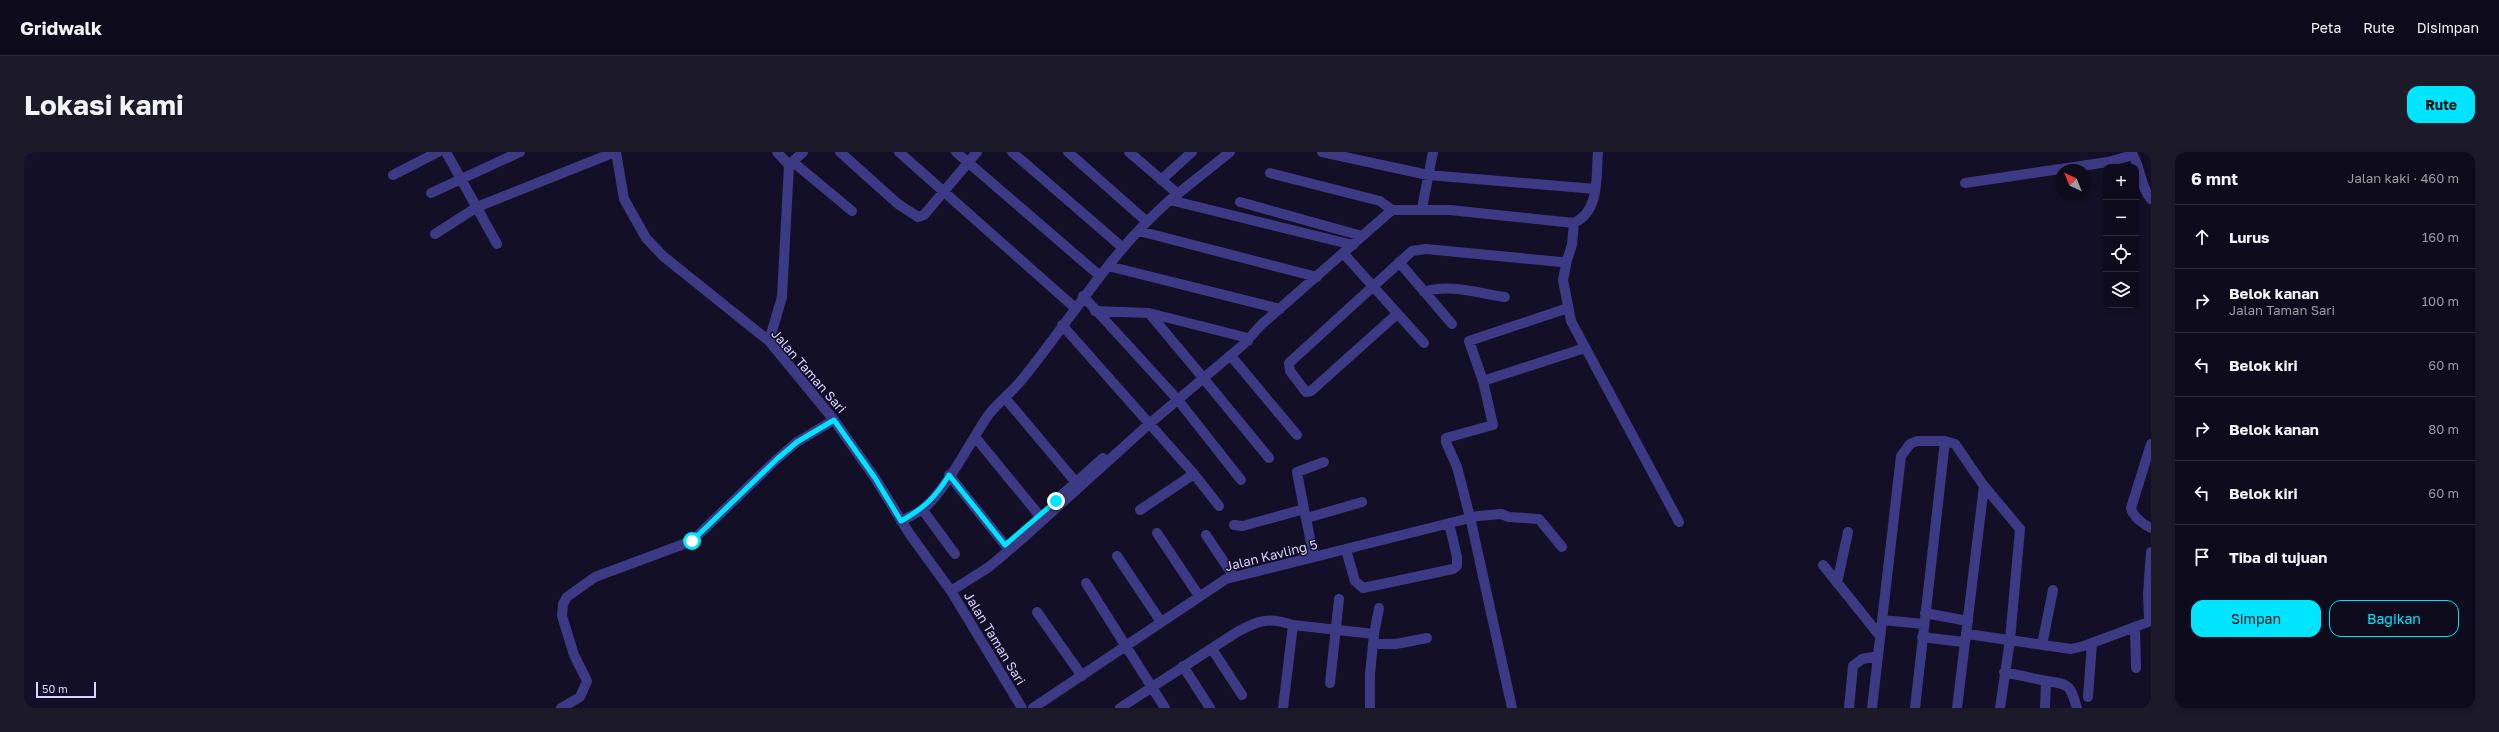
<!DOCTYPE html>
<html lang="id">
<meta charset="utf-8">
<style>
body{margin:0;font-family:"Golos Text",sans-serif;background:#1c1929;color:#f1f3f6}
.controls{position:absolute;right:12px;top:12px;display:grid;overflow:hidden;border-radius:8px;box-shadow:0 2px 6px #0003}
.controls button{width:36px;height:36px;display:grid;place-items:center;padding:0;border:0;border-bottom:1px solid #2e2b3b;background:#0e0b1c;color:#f1f3f6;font:20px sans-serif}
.compass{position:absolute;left:2031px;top:12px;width:36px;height:36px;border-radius:50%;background:#0e0b1c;box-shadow:0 2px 6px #0003;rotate:317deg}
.scale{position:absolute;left:12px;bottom:10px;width:60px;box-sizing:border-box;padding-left:4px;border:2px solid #d9d4ff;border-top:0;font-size:11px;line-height:14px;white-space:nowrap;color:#d9d4ff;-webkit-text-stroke:3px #130f26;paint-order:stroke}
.stop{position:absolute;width:12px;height:12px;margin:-9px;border:3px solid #00e5ff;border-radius:50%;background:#fff}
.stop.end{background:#00e5ff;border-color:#fff;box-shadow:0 1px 4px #0008}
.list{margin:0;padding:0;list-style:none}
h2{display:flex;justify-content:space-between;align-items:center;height:52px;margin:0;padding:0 16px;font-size:17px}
h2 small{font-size:13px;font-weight:400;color:#9b9ba3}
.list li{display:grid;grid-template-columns:26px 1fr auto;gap:12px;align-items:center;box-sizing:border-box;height:64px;padding:0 16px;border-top:1px solid #2e2b3b}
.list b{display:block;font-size:15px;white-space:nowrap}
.list p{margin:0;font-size:13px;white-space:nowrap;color:#9b9ba3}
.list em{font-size:13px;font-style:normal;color:#9b9ba3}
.actions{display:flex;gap:8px;padding:12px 16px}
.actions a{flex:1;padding:9px 0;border:1px solid #00e5ff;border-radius:12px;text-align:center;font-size:14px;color:#00e5ff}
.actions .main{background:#00e5ff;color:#111}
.icon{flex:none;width:22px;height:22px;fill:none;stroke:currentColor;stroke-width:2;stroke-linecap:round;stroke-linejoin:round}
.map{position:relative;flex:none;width:2127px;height:556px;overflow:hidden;border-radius:12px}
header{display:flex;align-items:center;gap:24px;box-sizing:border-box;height:56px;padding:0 20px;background:#0e0b1c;border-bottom:1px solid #2e2b3b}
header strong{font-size:19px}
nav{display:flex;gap:22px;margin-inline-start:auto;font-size:14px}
.intro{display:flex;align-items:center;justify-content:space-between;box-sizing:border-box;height:96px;padding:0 24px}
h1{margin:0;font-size:28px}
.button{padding:10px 18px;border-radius:12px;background:#00e5ff;color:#111;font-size:14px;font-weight:700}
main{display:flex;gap:24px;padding:0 24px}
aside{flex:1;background:#0e0b1c;border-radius:12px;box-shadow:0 2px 6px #0003}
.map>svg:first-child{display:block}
</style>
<header>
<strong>Gridwalk</strong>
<nav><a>Peta</a><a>Rute</a><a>Disimpan</a></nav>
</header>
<div class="intro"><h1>Lokasi kami</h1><a class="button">Rute</a></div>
<main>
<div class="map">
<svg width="2127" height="556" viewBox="0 0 2127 556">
<rect width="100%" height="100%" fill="#130f26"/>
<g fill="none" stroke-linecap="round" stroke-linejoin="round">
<path stroke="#3d3a85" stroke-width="10" d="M 422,0 L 473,92
M 592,0 L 600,47 L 622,86 L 639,104 L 745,189 L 810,268 L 851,326 L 885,381 L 927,439 L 998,556
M 753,0 L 765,13
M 816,0 L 874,52 L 894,65 L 900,63 L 953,0
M 875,0 L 1050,155
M 932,0 L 1076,124
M 988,0 L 1099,96
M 1044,0 L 1122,69
M 1105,0 L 1154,42
M 1298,0 L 1404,23 L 1571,37
M 2107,0 C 2117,14 2116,35 2127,47
M 769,10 L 828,59
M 1246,21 L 1356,49 L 1368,58
M 369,23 L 414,0
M 1137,28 L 1168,0
M 1941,31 L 2084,10 L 2109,3
M 407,41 L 496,0
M 1146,48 L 1206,0
M 1216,50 L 1338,84
M 1398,56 L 1409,0
M 1115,79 L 1293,125
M 411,82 L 453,55 L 591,0
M 1319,101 L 1400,191
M 1543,108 L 1539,128 L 1547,169 L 1655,370
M 1375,110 L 1428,172
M 1084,114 L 1256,157
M 1400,140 C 1424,131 1457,142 1481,145
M 1059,144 L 1154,248 L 1217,328
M 1544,156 L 1445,189 L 1459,229 L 1561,196
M 1071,159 L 1125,161 L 1220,185 L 1224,189
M 1125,161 L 1176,222
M 1373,162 L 1287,239 L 1282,240 L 1266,219 L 1265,211 L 1388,99 L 1402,97 L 1537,110 L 1543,108 L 1548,93 L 1550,71
M 1038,173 L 1170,322 L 1195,354
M 745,189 L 758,145 L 765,13 L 779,0
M 1207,204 L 1273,283
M 1180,227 L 1245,306
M 1459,229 L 1469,273 L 1422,286 L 1422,290 L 1433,315 L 1446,365 L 1488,556
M 981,246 L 1055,334
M 951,285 L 1015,363
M 2127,292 L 2107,356 C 2108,364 2120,373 2127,376
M 925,323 L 981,393
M 1030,350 L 1079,306
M 898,357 L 931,402
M 1280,357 L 1273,320 L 1300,310
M 1116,358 L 1170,322
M 1283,366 L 1338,350
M 877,369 C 884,365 892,362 899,357 C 921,340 946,290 963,265 C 972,252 986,242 996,230 C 1046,169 1086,100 1146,48 L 1329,93
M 1210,373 L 1219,374 L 1280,357 L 1290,405
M 1133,381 L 1175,444
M 1182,383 L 1210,425
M 1322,398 L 1331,429 L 1339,436 L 1429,417 L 1433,414 L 1433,405 L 1425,371
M 1093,404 L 1137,470
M 1799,413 L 1856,484
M 1062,431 L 1141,556
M 1813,431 L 1824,380
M 927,439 L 965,415 L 998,387 L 1125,272 L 1220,192 L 1237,173 L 1368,58 L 1426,58 L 1550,71 C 1576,59 1572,25 1574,0
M 1013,460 L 1058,524
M 1901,461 L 1944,469
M 1858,468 L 1900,472
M 2125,469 L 2124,442 L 2127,400
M 1269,473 L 1350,482 L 1349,492 L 1372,492 L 1403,486
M 2111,475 L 2112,516
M 1350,482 L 1355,456
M 1943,482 L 2047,497 L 2060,494 L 2127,469
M 1898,485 L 1939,490
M 2018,493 L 2029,438
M 1188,497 L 1218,543
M 1159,514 L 1186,556
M 1980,520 L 2022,529 L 2021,556
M 2022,529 C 2046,532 2046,533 2053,556
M 1306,531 L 1315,447
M 2064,545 L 2068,491
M 537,556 L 556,545 L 563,529 L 550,503 L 538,464 L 539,452 L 543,445 L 571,425 L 668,389 L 753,307 L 773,290 L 810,268
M 1009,556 L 1202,427 L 1454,364 L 1477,362 L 1485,365 L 1515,367 L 1538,395
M 1096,556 L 1213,480 C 1235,468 1244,465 1269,473 L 1259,556
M 1346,556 L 1346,522 L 1349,492
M 1825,556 L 1829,514 L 1838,507 L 1854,504
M 1848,556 L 1877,304 L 1886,292 L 1893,289 L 1921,289 L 1931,292 L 1960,334 L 1996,377 L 1986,488 L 1976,556
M 1891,556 L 1921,289
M 1933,556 L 1960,334"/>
</g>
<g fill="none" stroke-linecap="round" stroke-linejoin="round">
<path stroke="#00e5ff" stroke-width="5" d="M 668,389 L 753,307 L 773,290 L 810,268 L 851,326 L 877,369 C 899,357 912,345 925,323 L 981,393 L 1032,349"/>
</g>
<g text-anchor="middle" stroke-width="3" stroke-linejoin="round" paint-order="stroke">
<g font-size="13" fill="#d9d4ff" stroke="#130f26">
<text transform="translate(785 219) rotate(49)" y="5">Jalan Taman Sari</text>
<text transform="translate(1247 403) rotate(-14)" y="5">Jalan Kavling 5</text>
<text transform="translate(971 486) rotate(59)" y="5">Jalan Taman Sari</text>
</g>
</g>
</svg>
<div class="controls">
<button>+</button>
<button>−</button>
<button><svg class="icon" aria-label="locate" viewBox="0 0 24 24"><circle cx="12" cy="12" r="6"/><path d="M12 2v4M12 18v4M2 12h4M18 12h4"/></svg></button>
<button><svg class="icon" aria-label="layers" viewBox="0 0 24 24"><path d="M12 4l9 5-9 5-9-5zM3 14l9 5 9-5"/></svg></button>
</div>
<svg class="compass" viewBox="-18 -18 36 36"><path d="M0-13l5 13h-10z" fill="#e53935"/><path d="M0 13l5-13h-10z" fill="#9b9ba3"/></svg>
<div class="scale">50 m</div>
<div class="stop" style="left:668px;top:389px"></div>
<div class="stop end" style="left:1032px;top:349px"></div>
</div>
<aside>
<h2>6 mnt<small>Jalan kaki · 460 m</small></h2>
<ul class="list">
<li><svg class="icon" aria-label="ahead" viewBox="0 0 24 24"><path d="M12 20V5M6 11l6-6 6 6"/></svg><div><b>Lurus</b></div><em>160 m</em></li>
<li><svg class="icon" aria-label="right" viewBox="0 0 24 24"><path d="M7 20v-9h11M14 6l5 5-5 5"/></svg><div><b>Belok kanan</b><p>Jalan Taman Sari</p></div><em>100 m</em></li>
<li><svg class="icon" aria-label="left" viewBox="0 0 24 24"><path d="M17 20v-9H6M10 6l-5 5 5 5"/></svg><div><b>Belok kiri</b></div><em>60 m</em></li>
<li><svg class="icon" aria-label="right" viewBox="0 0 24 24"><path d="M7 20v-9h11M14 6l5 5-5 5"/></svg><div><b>Belok kanan</b></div><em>80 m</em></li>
<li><svg class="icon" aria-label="left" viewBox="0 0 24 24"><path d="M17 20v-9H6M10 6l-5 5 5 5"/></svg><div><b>Belok kiri</b></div><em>60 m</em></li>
<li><svg class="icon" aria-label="arrive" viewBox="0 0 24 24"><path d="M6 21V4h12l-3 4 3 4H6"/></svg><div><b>Tiba di tujuan</b></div></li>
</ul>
<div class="actions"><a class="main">Simpan</a><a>Bagikan</a></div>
</aside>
</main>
